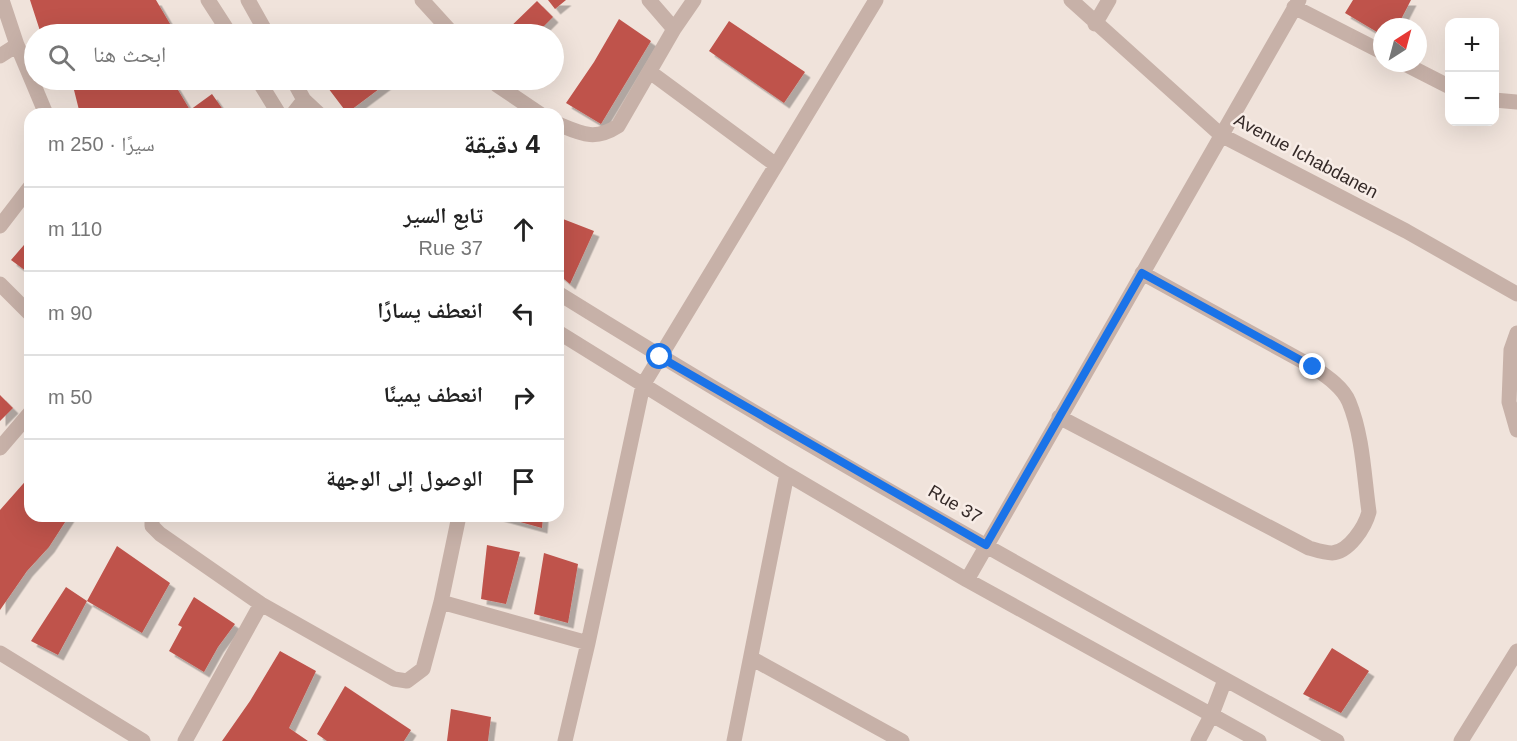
<!DOCTYPE html>
<html lang="ar">
<meta charset="utf-8">
<style>
body{margin:0;font-family:Helvetica,"Noto Naskh Arabic",sans-serif;background:#f2f2f2;color:#222;direction:rtl}
.controls{position:absolute;right:18px;top:18px;display:grid;overflow:hidden;border-radius:12px;box-shadow:0 6px 24px #0002}
.controls button{width:54px;height:54px;display:grid;place-items:center;padding:0;border:0;border-bottom:2px solid #e0e0e0;background:#fff;color:#222;font:30px sans-serif}
.compass{position:absolute;left:1373px;top:18px;width:54px;height:54px;border-radius:50%;background:#fff;box-shadow:0 6px 24px #0002;rotate:36deg}
.stop{position:absolute;width:18px;height:18px;margin:-14px;border:4px solid #1a73e8;border-radius:50%;background:#fff}
.stop.end{background:#1a73e8;border-color:#fff;box-shadow:0 2px 6px #0008}
.list{margin:0;padding:0;list-style:none}
h2{display:flex;justify-content:space-between;align-items:center;height:78px;margin:0;padding:0 24px;font-size:26px}
h2 small{font-size:20px;font-weight:400;color:#767676}
.list li{display:grid;grid-template-columns:39px 1fr auto;gap:18px;align-items:center;box-sizing:border-box;height:84px;padding:0 24px;border-top:2px solid #e0e0e0}
.list b{display:block;font-size:22px;white-space:nowrap}
.list p{margin:0;font-size:20px;white-space:nowrap;color:#767676}
.list em{font-size:20px;font-style:normal;color:#767676}
.icon{flex:none;width:33px;height:33px;fill:none;stroke:currentColor;stroke-width:2;stroke-linecap:round;stroke-linejoin:round}
.map{position:relative;flex:none;width:1517px;height:741px;overflow:hidden;direction:ltr}
.search{position:absolute;background:#fff;box-shadow:0 6px 24px #0002;left:24px;top:24px;width:540px;height:66px;display:flex;align-items:center;gap:15px;box-sizing:border-box;padding:0 21px;border-radius:33px;color:#767676;font-size:22px}
.panel{position:absolute;background:#fff;box-shadow:0 6px 24px #0002;left:24px;top:108px;width:540px;height:414px;border-radius:18px;direction:rtl}
.map>svg:first-child{display:block}
</style>
<div class="map">
<svg width="1517" height="741" viewBox="0 0 1517 741">
<defs>
<filter id="shadow"><feDropShadow dx="5.5" dy="5.5" stdDeviation="0" flood-color="#0004"/></filter>
</defs>
<rect width="100%" height="100%" fill="#f0e3db"/>
<path fill="#bf534b" filter="url(#shadow)" d="M 30,0 L 156,0 L 176,34 L 41,34 Z
M 548,0 L 566,0 L 555,9 Z
M 1353,0 L 1411,0 L 1397,27 L 1382,27 L 1382,35 L 1345,13 Z
M 537,1 L 553,17 L 540,30 L 544,34 L 503,34 Z
M 619,19 L 651,41 L 601,124 L 566,103 L 594,62 Z
M 729,21 L 805,72 L 784,103 L 709,51 Z
M 93,80 L 172,80 L 190,110 L 212,94 L 226,114 L 80,114 L 74,90 Z
M 322,80 L 391,80 L 347,113 Z
M 563,219 L 594,231 L 570,284 L 558,274 L 558,226 Z
M 30,238 L 30,274 L 11,260 Z
M 0,395 L 13,408 L 0,421 Z
M 30,476 L 30,516 L 69,516 L 49,547 L 27,571 L 0,610 L 0,510 Z
M 498,516 L 543,516 L 542,528 Z
M 487,545 L 520,552 L 506,604 L 481,599 Z
M 117,546 L 170,583 L 142,633 L 87,601 Z
M 544,553 L 578,564 L 568,623 L 534,614 Z
M 66,587 L 87,601 L 58,655 L 31,641 Z
M 194,597 L 235,624 L 218,647 L 204,672 L 169,651 L 182,627 L 178,625 Z
M 1332,648 L 1369,671 L 1341,713 L 1303,694 Z
M 280,651 L 316,671 L 289,728 L 308,741 L 222,741 L 250,701 Z
M 345,686 L 411,730 L 404,741 L 327,741 L 317,734 Z
M 451,709 L 491,717 L 488,741 L 447,741 Z"/>
<g fill="none" stroke-linecap="round" stroke-linejoin="round">
<path stroke="#c7b1a8" stroke-width="15" d="M 2,0 L 17,45 L 46,114
M 208,0 L 230,34
M 248,0 L 267,34
M 422,0 L 453,34
M 649,0 L 674,29
M 1071,0 L 1221,135 L 1406,231 L 1517,294
M 1294,7 L 1382,52
M 1095,24 L 1109,0
M 0,56 L 17,45
M 1403,63 L 1450,87
M 650,72 L 776,165
M 258,80 L 279,114
M 293,80 L 304,100 L 319,114
M 492,80 L 497,85 L 540,114
M 1494,100 L 1517,102
M 293,114 L 304,100
M 558,124 C 582,134 595,141 618,126 L 674,29 L 694,0
M 0,226 L 30,187
M 0,284 L 30,314
M 558,293 C 812,451 1075,597 1337,741
M 558,332 L 787,474 L 967,580 L 1259,741
M 1517,333 L 1511,350 L 1509,402 L 1517,430
M 1059,417 L 1309,548 C 1316,550 1325,553 1332,553 C 1349,552 1365,527 1369,512 C 1364,477 1363,436 1349,402 C 1343,387 1326,376 1313,367 L 1142,273
M 0,448 L 30,413
M 152,516 L 152,526 L 160,534 L 261,604 L 394,679 L 407,681 L 423,669 L 441,602 L 459,516
M 967,580 L 1299,0
M 441,602 L 588,643
M 0,653 L 143,741
M 751,658 L 902,741
M 185,741 L 261,604
M 565,741 L 588,643 L 643,385 L 876,0
M 734,741 L 787,474
M 1198,741 L 1212,714 L 1225,680
M 1461,741 L 1517,651"/>
</g>
<g fill="none" stroke-linecap="round" stroke-linejoin="round">
<path stroke="#1a73e8" stroke-width="8" d="M 660,357 L 986,545 L 1142,273 L 1313,367"/>
</g>
<g text-anchor="middle" stroke-width="5" stroke-linejoin="round" paint-order="stroke">
<g font-size="18" fill="#352a28" stroke="#f8ede7">
<text transform="translate(1306 156) rotate(28)" y="6">Avenue Ichabdanen</text>
<text transform="translate(955 504) rotate(30)" y="6">Rue 37</text>
</g>
</g>
</svg>
<div class="controls">
<button>+</button>
<button>−</button>
</div>
<svg class="compass" viewBox="-18 -18 36 36"><path d="M0-13l5 13h-10z" fill="#e53935"/><path d="M0 13l5-13h-10z" fill="#767676"/></svg>
<div class="stop" style="left:660px;top:357px"></div>
<div class="stop end" style="left:1313px;top:367px"></div>
<div class="search"><svg class="icon" aria-label="search" viewBox="0 0 24 24"><circle cx="10" cy="10" r="6"/><path d="M15 15l6 6"/></svg>ابحث هنا</div>
<section class="panel">
<h2>4 دقيقة<small>سيرًا · 250 m</small></h2>
<ul class="list">
<li><svg class="icon" aria-label="ahead" viewBox="0 0 24 24"><path d="M12 20V5M6 11l6-6 6 6"/></svg><div><b>تابع السير</b><p>Rue 37</p></div><em>110 m</em></li>
<li><svg class="icon" aria-label="left" viewBox="0 0 24 24"><path d="M17 20v-9H6M10 6l-5 5 5 5"/></svg><div><b>انعطف يسارًا</b></div><em>90 m</em></li>
<li><svg class="icon" aria-label="right" viewBox="0 0 24 24"><path d="M7 20v-9h11M14 6l5 5-5 5"/></svg><div><b>انعطف يمينًا</b></div><em>50 m</em></li>
<li><svg class="icon" aria-label="arrive" viewBox="0 0 24 24"><path d="M6 21V4h12l-3 4 3 4H6"/></svg><div><b>الوصول إلى الوجهة</b></div></li>
</ul>
</section>
</div>
